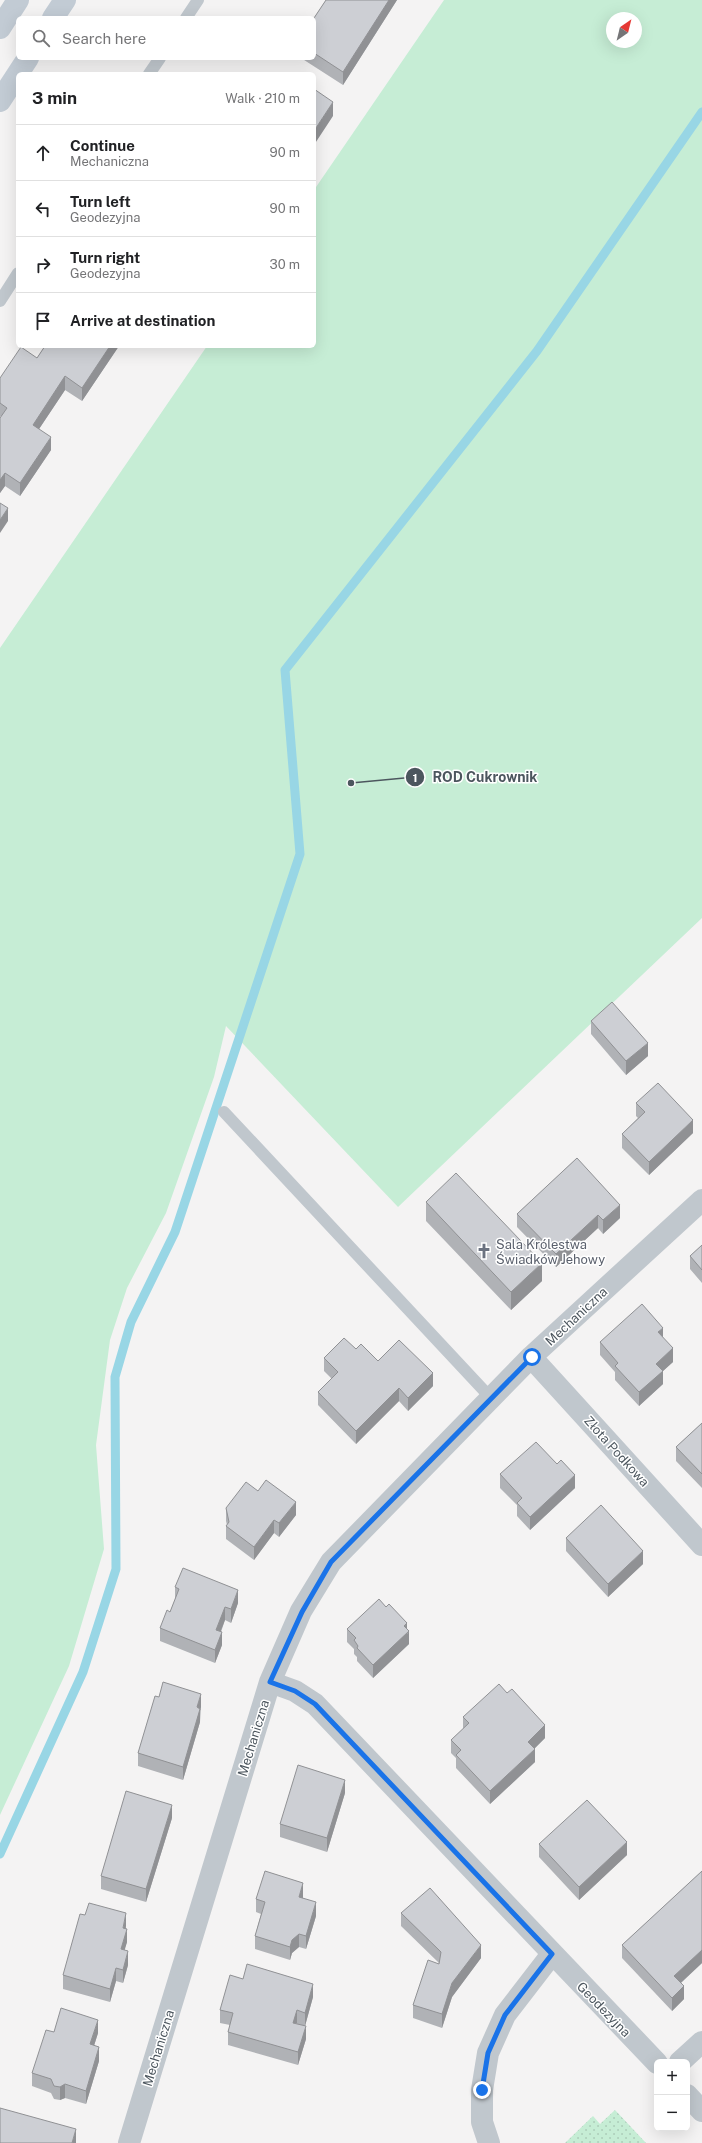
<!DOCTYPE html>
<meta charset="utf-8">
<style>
body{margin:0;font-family:"Public Sans",sans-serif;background:#f6f6f6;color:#202124}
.controls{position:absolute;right:12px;bottom:12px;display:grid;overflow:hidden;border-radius:6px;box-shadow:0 4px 16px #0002}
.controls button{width:36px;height:36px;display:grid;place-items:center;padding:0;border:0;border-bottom:1px solid #e0e0e0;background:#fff;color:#202124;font:20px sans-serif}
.compass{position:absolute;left:606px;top:12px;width:36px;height:36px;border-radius:50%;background:#fff;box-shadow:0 4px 16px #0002;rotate:35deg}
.stop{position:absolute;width:12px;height:12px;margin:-9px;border:3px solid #1a73e8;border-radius:50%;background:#fff}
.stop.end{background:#1a73e8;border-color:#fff;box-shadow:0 1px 4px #0008}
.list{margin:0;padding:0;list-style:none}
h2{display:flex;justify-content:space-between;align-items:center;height:52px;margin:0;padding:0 16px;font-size:17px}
h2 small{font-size:13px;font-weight:400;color:#757577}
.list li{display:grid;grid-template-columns:26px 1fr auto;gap:12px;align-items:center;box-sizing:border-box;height:56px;padding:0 16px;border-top:1px solid #e0e0e0}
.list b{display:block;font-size:15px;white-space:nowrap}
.list p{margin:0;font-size:13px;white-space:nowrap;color:#757577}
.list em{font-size:13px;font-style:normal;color:#757577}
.icon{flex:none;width:22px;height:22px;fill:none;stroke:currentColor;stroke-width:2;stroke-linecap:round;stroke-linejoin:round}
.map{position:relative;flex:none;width:702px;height:2143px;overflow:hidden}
.search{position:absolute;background:#fff;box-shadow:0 4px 16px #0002;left:16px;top:16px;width:300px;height:44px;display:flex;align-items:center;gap:10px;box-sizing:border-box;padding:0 14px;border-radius:6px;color:#757577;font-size:15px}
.panel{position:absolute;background:#fff;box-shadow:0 4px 16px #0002;left:16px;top:72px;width:300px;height:276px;border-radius:6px}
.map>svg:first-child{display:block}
</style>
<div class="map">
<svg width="702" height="2143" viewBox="0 0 702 2143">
<defs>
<pattern id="grass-dots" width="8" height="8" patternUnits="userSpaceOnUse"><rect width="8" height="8" fill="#c6edd5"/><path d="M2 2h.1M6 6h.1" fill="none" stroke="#accdb9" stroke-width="1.8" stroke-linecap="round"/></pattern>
</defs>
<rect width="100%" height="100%" fill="#f4f3f3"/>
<path fill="url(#grass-dots)" d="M 615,2110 L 646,2143 L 565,2143 L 593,2116 L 600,2124 Z"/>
<path fill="#c6edd5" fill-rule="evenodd" d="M 444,0 L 702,0 L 702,918 L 398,1207 L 226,1026 L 214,1077 L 166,1213 L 127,1288 L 110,1340 L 96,1445 L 104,1549 L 69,1666 L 0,1815 L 0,648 L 207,346 L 314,346 L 314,190 ZM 612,18 L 636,18 L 636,42 L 612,42 Z"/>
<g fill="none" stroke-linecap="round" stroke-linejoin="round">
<path stroke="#98d6e5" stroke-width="9" d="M 0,1854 L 83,1672 L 116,1569 L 115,1377 L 131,1322 L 175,1232 L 300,854 L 285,670 L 537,351 L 702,112"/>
<path stroke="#c0c7cd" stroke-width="12" d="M 186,18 L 198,0
M 149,74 L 160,58
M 0,301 L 18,273
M 224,1112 L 490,1397"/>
<path stroke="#c0c7cd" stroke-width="22" d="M 531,1357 L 702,1545
M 270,1682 L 295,1691 L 315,1704 L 657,2063
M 680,2062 L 702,2042
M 687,2095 L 702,2111
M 129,2143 L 270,1682 L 301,1611 L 331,1562 L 531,1357 L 702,1200
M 489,2143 L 482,2122 L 482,2090 L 488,2053 L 505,2015 L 552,1954"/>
<path stroke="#c2cbd4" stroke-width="22" d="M 53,18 L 65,0
M 0,28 L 18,0
M 0,101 L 28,58"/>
</g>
<path fill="#b0b2b6" d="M 326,0 L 397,0 L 343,85 L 301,58 L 314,58 L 314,18 Z
M 45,346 L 119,346 L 82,401 L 65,390 L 39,429 L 51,450 L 20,496 L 5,486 L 0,493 L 0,418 L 1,417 L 0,416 L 0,378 L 37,358 Z
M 591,1021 L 648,1056 L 626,1075 L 591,1034 Z
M 636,1103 L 693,1133 L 649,1175 L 622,1148 L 622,1134 L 638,1118 L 636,1116 Z
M 577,1158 L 620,1218 L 603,1234 L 598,1228 L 556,1267 L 517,1227 L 517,1214 Z
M 426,1202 L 542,1281 L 511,1310 L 426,1221 Z
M 702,1245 L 702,1283 L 690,1269 L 690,1256 Z
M 663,1337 L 673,1362 L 663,1371 L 663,1384 L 639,1406 L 615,1380 L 615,1372 L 600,1355 L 600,1342 Z
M 356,1349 L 378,1361 L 433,1386 L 408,1411 L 399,1401 L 356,1444 L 318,1405 L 318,1392 L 332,1379 L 324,1371 L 324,1358 Z
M 702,1423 L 702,1488 L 676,1461 L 676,1447 Z
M 557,1464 L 575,1488 L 530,1530 L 517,1516 L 517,1505 L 500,1488 L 500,1474 Z
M 258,1491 L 296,1515 L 279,1537 L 274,1533 L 254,1560 L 226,1539 L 226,1526 L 227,1525 L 226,1521 L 226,1508 Z
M 566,1538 L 643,1564 L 608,1597 L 566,1551 Z
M 175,1587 L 238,1603 L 231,1623 L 225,1620 L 221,1632 L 222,1645 L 215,1663 L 160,1641 L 160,1628 L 170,1612 L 175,1600 Z
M 407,1628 L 409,1644 L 373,1678 L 357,1661 L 357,1657 L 354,1654 L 354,1649 L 347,1642 L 347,1629 Z
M 159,1697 L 201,1707 L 200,1722 L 183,1780 L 138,1766 L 138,1753 Z
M 463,1717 L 545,1738 L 534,1749 L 535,1762 L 490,1804 L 456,1768 L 456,1758 L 451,1753 L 451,1740 L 463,1729 Z
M 345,1793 L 327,1852 L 280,1837 L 280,1824 Z
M 172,1818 L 146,1902 L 101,1889 L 101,1876 Z
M 539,1844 L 627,1855 L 579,1900 L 539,1857 Z
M 702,1871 L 702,1963 L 681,1983 L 684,1999 L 672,2011 L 622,1958 L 622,1945 Z
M 303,1897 L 303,1898 L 316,1916 L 306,1949 L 299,1947 L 292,1953 L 290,1960 L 255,1949 L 255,1936 L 261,1914 L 256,1912 L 256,1899 Z
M 401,1913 L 481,1958 L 452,1997 L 442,2028 L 413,2018 L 413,2005 L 439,1963 L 401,1926 Z
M 126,1926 L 126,1928 L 127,1942 L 124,1950 L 128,1965 L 123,1983 L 116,1981 L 110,2002 L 63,1989 L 63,1975 Z
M 243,1979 L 313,1997 L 305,2026 L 306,2039 L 298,2065 L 228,2045 L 228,2032 L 230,2025 L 220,2023 L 220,2010 Z
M 54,2032 L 98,2033 L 94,2046 L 99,2061 L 86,2104 L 65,2098 L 60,2100 L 54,2099 L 51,2093 L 32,2086 L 32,2073 Z"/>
<path fill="#909194" d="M 389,0 L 397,0 L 343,85 L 343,72 Z
M 333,102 L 333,116 L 314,145 L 314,131 Z
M 110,346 L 119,346 L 82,401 L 82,388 Z
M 65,376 L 65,390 L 33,438 L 33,425 Z
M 51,437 L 51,450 L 20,496 L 20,483 Z
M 5,473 L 5,486 L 0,493 L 0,480 Z
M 8,508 L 8,521 L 0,533 L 0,520 Z
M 648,1043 L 648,1056 L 626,1075 L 626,1061 Z
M 693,1120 L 693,1133 L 649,1175 L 649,1162 Z
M 620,1205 L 620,1218 L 603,1234 L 603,1220 Z
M 598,1215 L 598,1228 L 556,1267 L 556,1254 Z
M 542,1263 L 542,1281 L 511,1310 L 511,1292 Z
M 663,1328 L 663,1341 L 658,1332 Z
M 673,1348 L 673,1362 L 663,1371 L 663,1384 L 639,1406 L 639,1392 L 656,1364 Z
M 433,1373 L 433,1386 L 408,1411 L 408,1398 Z
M 399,1388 L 399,1401 L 356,1444 L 356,1431 Z
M 575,1475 L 575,1488 L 530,1530 L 530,1517 Z
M 296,1502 L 296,1515 L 279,1537 L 279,1523 Z
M 274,1520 L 274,1533 L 254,1560 L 254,1547 Z
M 643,1551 L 643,1564 L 608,1597 L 608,1584 Z
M 238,1590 L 238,1603 L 231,1623 L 231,1609 Z
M 225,1607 L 225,1620 L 216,1643 L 216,1630 Z
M 407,1623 L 407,1634 L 409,1631 L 409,1644 L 373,1678 L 373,1665 Z
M 222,1632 L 222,1645 L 215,1663 L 215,1650 Z
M 201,1694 L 201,1707 L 197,1721 L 197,1707 Z
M 200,1709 L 200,1722 L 183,1780 L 183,1767 Z
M 545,1725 L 545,1738 L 528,1755 L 528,1742 Z
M 535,1749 L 535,1762 L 490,1804 L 490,1791 Z
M 345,1780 L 345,1793 L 327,1852 L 327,1838 Z
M 172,1805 L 172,1818 L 146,1902 L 146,1889 Z
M 627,1842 L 627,1855 L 579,1900 L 579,1887 Z
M 303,1883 L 303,1897 L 299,1910 L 299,1897 Z
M 316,1902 L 316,1916 L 306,1949 L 306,1936 Z
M 126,1913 L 126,1926 L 123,1941 L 123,1928 Z
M 127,1929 L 127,1942 L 121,1963 L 121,1949 Z
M 299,1934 L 299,1947 L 292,1953 L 290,1960 L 290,1947 L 292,1940 Z
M 481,1945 L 481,1958 L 452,1997 L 442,2028 L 442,2014 L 452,1983 Z
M 702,1950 L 702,1963 L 674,1989 L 674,1976 Z
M 128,1951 L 128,1965 L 123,1983 L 123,1970 Z
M 116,1968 L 116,1981 L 110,2002 L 110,1989 Z
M 313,1984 L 313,1997 L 305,2026 L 305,2013 Z
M 684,1986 L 684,1999 L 672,2011 L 672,1998 Z
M 297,2010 L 297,2023 L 293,2023 Z
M 98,2020 L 98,2033 L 90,2058 L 90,2044 Z
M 306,2026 L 306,2039 L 298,2065 L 298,2052 Z
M 99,2047 L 99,2061 L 86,2104 L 86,2091 Z
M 65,2084 L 65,2098 L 60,2100 L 60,2087 Z
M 76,2129 L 76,2143 L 72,2143 Z"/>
<path fill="#cdcfd4" stroke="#909194" d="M 326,0 L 389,0 L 343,72 L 314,53 L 314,18 Z
M 314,89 L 333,102 L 314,131 Z
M 45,346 L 110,346 L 82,388 L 65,376 L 33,425 L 51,437 L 20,483 L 5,473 L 0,480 L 0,418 L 7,408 L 0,403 L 0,378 L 21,347 L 37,358 Z
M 0,503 L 8,508 L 0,520 Z
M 612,1002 L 648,1043 L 626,1061 L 591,1021 Z
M 658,1083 L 693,1120 L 649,1162 L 622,1134 L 645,1112 L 636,1103 Z
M 577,1158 L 620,1205 L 603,1220 L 598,1215 L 556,1254 L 517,1214 Z
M 456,1173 L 542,1263 L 511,1292 L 426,1202 Z
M 702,1245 L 702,1270 L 690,1256 Z
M 642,1304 L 663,1328 L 658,1332 L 673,1348 L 656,1364 L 663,1371 L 639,1392 L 615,1366 L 618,1363 L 600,1342 Z
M 344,1338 L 356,1349 L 361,1344 L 378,1361 L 399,1340 L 433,1373 L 408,1398 L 399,1388 L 356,1431 L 318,1392 L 338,1372 L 324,1358 Z
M 702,1423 L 702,1474 L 676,1447 Z
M 536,1442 L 557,1464 L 561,1460 L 575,1475 L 530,1517 L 517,1503 L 522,1498 L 500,1474 Z
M 266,1480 L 296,1502 L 279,1523 L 274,1520 L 254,1547 L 226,1526 L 229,1522 L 226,1508 L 246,1482 L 258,1491 Z
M 601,1505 L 643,1551 L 608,1584 L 566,1538 Z
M 183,1568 L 238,1590 L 231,1609 L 225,1607 L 216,1630 L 222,1632 L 215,1650 L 160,1628 L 167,1610 L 170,1612 L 179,1589 L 175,1587 Z
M 379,1599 L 386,1607 L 389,1604 L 407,1623 L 404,1626 L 409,1631 L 373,1665 L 357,1648 L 358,1646 L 354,1640 L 356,1638 L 347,1629 Z
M 163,1682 L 201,1694 L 197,1707 L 200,1709 L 183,1767 L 138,1753 L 155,1696 L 159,1697 Z
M 499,1684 L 507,1693 L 512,1689 L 545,1725 L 528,1742 L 535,1749 L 490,1791 L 456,1755 L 461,1750 L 451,1740 L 469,1723 L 463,1717 Z
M 298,1765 L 345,1780 L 327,1838 L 280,1824 Z
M 126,1791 L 172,1805 L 146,1889 L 101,1876 Z
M 587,1800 L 627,1842 L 579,1887 L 539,1844 Z
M 265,1871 L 303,1883 L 299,1897 L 316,1902 L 306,1936 L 299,1934 L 292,1940 L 290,1947 L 255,1936 L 265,1902 L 256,1899 Z
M 702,1871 L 702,1950 L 674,1976 L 684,1986 L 672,1998 L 622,1945 Z
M 430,1888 L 481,1945 L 452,1983 L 442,2014 L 413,2005 L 428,1960 L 439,1964 L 441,1952 L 401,1913 Z
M 89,1903 L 126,1913 L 123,1928 L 127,1929 L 121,1949 L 128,1951 L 123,1970 L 116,1968 L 110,1989 L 63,1975 L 80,1914 L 85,1915 Z
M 247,1964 L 313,1984 L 305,2013 L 297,2010 L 293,2023 L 306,2026 L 298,2052 L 228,2032 L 233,2013 L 220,2010 L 230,1975 L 243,1979 Z
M 61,2008 L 98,2020 L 90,2044 L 99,2047 L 86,2091 L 65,2084 L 60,2087 L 54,2086 L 51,2079 L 32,2073 L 46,2030 L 54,2032 Z
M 0,2108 L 76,2129 L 72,2143 L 0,2143 Z"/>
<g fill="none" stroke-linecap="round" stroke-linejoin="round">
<path stroke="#1a73e8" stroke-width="5" d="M 482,2090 L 488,2053 L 505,2015 L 552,1954 L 315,1704 L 295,1691 L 270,1682 L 302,1612 L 331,1562 L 532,1357"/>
</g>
<defs>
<g id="church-bare" transform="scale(1.2)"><path d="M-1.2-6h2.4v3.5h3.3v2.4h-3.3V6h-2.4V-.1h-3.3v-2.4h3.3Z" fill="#6b7280" stroke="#fff" stroke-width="2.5" paint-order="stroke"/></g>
</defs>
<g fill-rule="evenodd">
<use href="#church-bare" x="484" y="1251"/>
</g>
<g text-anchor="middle" stroke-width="3" stroke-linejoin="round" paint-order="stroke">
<g font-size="13" fill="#5b616d" stroke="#fff" text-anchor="start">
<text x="496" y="1249">Sala Królestwa<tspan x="496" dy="15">Świadków Jehowy</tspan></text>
</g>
<g font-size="13" fill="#4c565e" stroke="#fff">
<text transform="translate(576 1316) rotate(-43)" y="5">Mechaniczna</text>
<text transform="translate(617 1451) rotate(48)" y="5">Złota Podkowa</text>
<text transform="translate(253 1738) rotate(-73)" y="5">Mechaniczna</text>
<text transform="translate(604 2009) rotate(46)" y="5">Geodezyjna</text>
<text transform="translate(158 2048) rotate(-73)" y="5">Mechaniczna</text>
</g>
</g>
<path fill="none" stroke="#4c565e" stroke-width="1.5" d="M351 783L415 777"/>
<g fill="#4c565e" stroke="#fff" stroke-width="1.5">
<circle cx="351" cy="783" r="4"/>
<circle cx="415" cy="777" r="10"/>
</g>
<g font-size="12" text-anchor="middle" font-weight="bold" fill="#fff">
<text x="415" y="782">1</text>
</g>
<g font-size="14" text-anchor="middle" font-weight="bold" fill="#4c565e" stroke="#fff" stroke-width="3" stroke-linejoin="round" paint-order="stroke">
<text x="485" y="782">ROD Cukrownik</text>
</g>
</svg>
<div class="controls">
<button>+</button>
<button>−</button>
</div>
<svg class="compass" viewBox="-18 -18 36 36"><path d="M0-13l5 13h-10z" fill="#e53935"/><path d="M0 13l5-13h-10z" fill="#757577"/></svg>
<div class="stop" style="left:532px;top:1357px"></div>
<div class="stop end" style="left:482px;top:2090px"></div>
<div class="search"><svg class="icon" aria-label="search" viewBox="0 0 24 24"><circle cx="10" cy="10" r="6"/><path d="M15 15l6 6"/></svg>Search here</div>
<section class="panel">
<h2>3 min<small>Walk · 210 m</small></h2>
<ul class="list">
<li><svg class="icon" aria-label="ahead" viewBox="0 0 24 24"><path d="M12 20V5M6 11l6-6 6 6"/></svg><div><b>Continue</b><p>Mechaniczna</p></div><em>90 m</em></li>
<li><svg class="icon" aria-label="left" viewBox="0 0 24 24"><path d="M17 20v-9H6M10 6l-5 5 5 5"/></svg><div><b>Turn left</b><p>Geodezyjna</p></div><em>90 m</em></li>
<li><svg class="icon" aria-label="right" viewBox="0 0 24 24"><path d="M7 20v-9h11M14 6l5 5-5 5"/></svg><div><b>Turn right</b><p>Geodezyjna</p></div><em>30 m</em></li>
<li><svg class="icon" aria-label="arrive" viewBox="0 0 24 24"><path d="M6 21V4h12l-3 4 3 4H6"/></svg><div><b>Arrive at destination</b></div></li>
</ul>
</section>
</div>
